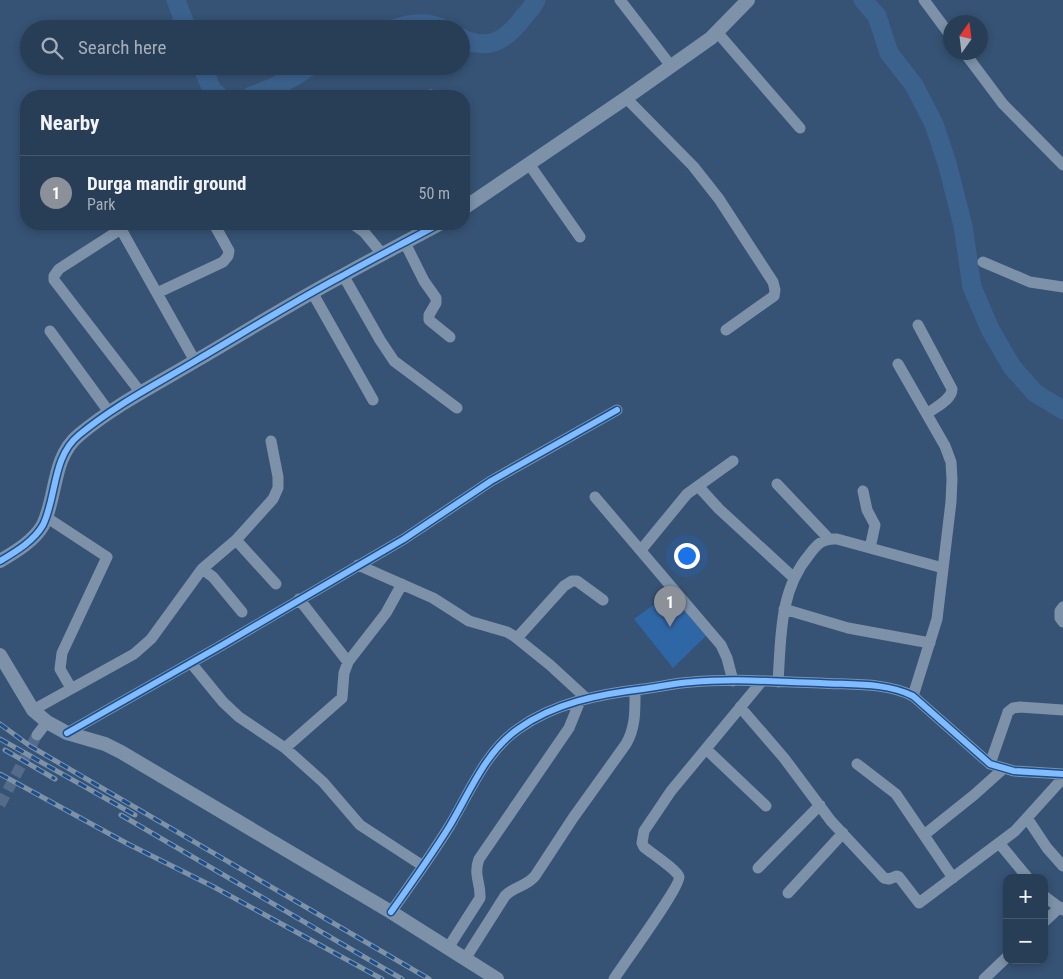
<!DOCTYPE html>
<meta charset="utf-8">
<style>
body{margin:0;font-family:"Roboto Condensed",sans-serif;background:#30455d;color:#f1f3f6}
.controls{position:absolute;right:15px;bottom:15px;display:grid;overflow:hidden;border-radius:10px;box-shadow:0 2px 8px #0003}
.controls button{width:45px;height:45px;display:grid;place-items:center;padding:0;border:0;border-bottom:1px solid #44576d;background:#283e57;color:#f1f3f6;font:25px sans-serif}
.compass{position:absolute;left:943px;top:15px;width:45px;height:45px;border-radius:50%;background:#283e57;box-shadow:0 2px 8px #0003;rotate:14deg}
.you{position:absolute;left:686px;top:555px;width:18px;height:18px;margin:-12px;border:4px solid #fff;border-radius:50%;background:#1a73e8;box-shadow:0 0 0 8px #1a73e833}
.badge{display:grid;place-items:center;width:32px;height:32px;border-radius:50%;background:#8c9099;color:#fff;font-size:16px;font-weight:700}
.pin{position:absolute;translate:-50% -41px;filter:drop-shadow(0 1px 2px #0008)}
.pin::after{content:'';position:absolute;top:26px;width:18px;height:15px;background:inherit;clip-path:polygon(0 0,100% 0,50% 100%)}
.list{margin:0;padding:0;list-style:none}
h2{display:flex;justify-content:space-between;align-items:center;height:65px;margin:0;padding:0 20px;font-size:21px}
h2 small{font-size:16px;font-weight:400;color:#a5aeba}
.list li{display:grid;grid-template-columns:32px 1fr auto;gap:15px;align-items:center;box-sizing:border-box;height:75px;padding:0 20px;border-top:1px solid #44576d}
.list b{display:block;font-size:19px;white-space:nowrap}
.list p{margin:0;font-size:16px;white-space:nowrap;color:#a5aeba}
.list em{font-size:16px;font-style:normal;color:#a5aeba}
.icon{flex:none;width:28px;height:28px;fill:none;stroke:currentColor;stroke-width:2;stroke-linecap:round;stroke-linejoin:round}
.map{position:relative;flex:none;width:1063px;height:979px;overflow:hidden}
.search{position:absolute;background:#283e57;box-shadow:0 2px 8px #0003;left:20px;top:20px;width:450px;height:55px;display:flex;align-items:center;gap:12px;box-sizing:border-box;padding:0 18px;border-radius:28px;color:#a5aeba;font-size:19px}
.panel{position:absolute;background:#283e57;box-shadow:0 2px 8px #0003;left:20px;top:90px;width:450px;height:140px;border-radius:20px}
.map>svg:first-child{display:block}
</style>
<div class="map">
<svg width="1063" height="979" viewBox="0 0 1063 979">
<rect width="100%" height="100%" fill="#365274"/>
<path fill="#2f66a5" d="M 671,592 L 706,636 L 673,668 L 634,619 Z"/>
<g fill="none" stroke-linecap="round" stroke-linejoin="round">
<path stroke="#3b618d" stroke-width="19" d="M 176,0 L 187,29
M 863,0 L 877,16 L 889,53 L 914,85 L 934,124 L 947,163 L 963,226 L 972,287 L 990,329 L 1012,367 L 1035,393 L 1063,410
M 394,29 C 410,23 428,21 443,29
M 461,38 C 488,51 505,41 522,19 C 527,13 533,7 536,0
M 202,66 L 212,90 L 219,96
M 251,96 C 272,89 291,80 310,66"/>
<path stroke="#546c89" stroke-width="11" stroke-dasharray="11 5.5" stroke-linecap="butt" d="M 0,805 L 37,735"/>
<path stroke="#7d92a8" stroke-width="11" d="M 620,0 L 671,66
M 924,0 L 950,35
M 717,32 L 800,128
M 964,52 L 1003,104 L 1063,165
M 430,96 L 431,95
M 626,98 L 693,166 L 719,199 L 773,282 L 775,290 L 774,296 L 726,330
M 529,164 L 580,237
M 118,224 L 195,361
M 353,224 L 364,232 L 383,255
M 121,229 L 59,269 L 54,276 L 54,280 L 141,393
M 405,243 L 424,281 L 436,298 L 436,303 L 429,315 L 429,320 L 450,337
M 983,262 L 1030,282 L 1063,287
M 343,275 L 380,340 L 394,361 L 457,408
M 312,292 L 373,400
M 157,293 L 223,262 L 228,256 L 229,251 L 214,224
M 918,325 L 952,389 C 952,400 935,407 927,414
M 50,331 L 109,412
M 898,364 L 945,446 L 951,462 L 952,479 L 951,502 L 937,619 L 913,696
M 777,484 L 829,539
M 698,486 L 719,509 L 794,578
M 863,491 L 867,510 L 875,525 L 870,548
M 595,497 L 721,645 L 727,658 L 733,681
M 46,517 L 107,557 L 62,653 L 60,669 L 71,688
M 236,540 L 276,584
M 641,550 L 687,494 L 733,461
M 358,565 L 433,598 L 469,621 L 507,632 L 514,636 L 550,665 L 587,699
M 202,569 L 213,577 L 242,612
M 299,599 L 348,662
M 1063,607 L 1060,611 L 1060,618 L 1063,622
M 784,609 L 848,628 L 930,643
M 517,638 L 564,586 L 572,581 L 577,581 L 603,600
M 191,663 L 223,702 L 239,717 L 285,748 L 323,782 L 360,825 L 423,866
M 778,682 C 781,638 779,591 809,555 C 817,544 823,538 837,539 L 943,568
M 740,707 L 784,758 L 831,821 L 884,878 L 889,879 L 897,876 L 899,877 L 919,903 L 1015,831 L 1063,778
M 33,710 L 134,654 L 151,639 L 202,569 L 236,540 L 273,499 L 278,488 L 278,477 L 271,441
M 67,733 L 224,644 L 404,539 L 491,481 L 617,410
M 37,735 L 47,722
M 285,748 L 342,698 L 344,673 L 348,662 L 386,613 L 402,584
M 706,749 L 766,806
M 857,764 L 896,794 L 953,878
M 990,764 L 1008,712 L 1013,708 L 1020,707 L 1063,710
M 1027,818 L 1047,848 L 1063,866
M 924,835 L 974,795 L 1003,769
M 999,843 L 1028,878
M 758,868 L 820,805
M 788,893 L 843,833
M 1044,896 L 1063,910
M 391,912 C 411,884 431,856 449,827 C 469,794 485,752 518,729 C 554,703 600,694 643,689 C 659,687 675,683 692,682 C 734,678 778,682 820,683 C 851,685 885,682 913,696 L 990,764 L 1014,771 L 1063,774
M 1044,922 L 1060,907
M 448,948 L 480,898 C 481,883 473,875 479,859 L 569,728 L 580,701
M 465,959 L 505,896 C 514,886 526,887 535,876 L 573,818 L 626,744 C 636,727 635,709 635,690
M 614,979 C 622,966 681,886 679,877 C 677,870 651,853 644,847 L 642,843 L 644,831 L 671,791 L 762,681
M 984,979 L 1007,957"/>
<path stroke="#7d92a8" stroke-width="14" d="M 464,208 L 626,98 L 711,38 L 748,0
M 0,561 C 15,552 34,541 43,525 C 57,496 52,457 79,435 C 115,405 157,384 197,360 C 245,332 293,302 342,276 C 374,258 406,242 439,224
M 0,655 L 33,710 L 47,722 L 67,733 L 105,744 L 121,752 L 391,912 L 497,979"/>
<g stroke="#7e92a7" stroke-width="5">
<path id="rail" d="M 0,724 L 30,746 L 429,979
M 0,739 L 135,815
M 5,750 L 55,779
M 0,774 L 128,844 L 214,887 L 382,979
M 121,815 L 402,979"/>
</g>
<use href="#rail" stroke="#1b4f8f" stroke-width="3" stroke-dasharray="9" stroke-linecap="butt"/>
<g stroke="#1b4f8f" stroke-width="9">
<path id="cycleway" d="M 0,561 C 15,552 34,541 43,525 C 57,496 52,457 79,435 C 115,405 157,384 197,360 C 245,332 293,302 342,276 C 374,258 406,242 439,224
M 67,733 L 224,644 L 404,539 L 491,481 L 617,410
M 391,912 C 411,884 431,856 449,827 C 469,794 485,752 518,729 C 554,703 600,694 643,689 C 659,687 675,683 692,682 C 734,678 778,682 820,683 C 851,685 885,682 913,696 L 990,764 L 1014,771 L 1063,774"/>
</g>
<use href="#cycleway" stroke="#80bcff" stroke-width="6"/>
</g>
</svg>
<div class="controls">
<button>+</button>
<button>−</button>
</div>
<svg class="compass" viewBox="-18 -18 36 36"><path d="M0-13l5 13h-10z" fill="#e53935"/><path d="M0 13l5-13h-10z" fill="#a5aeba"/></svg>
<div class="you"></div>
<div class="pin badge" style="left:670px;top:627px">1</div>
<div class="search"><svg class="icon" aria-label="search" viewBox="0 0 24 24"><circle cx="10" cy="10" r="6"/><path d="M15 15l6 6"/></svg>Search here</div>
<section class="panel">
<h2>Nearby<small></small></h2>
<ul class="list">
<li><span class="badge">1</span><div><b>Durga mandir ground</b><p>Park</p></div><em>50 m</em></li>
</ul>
</section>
</div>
